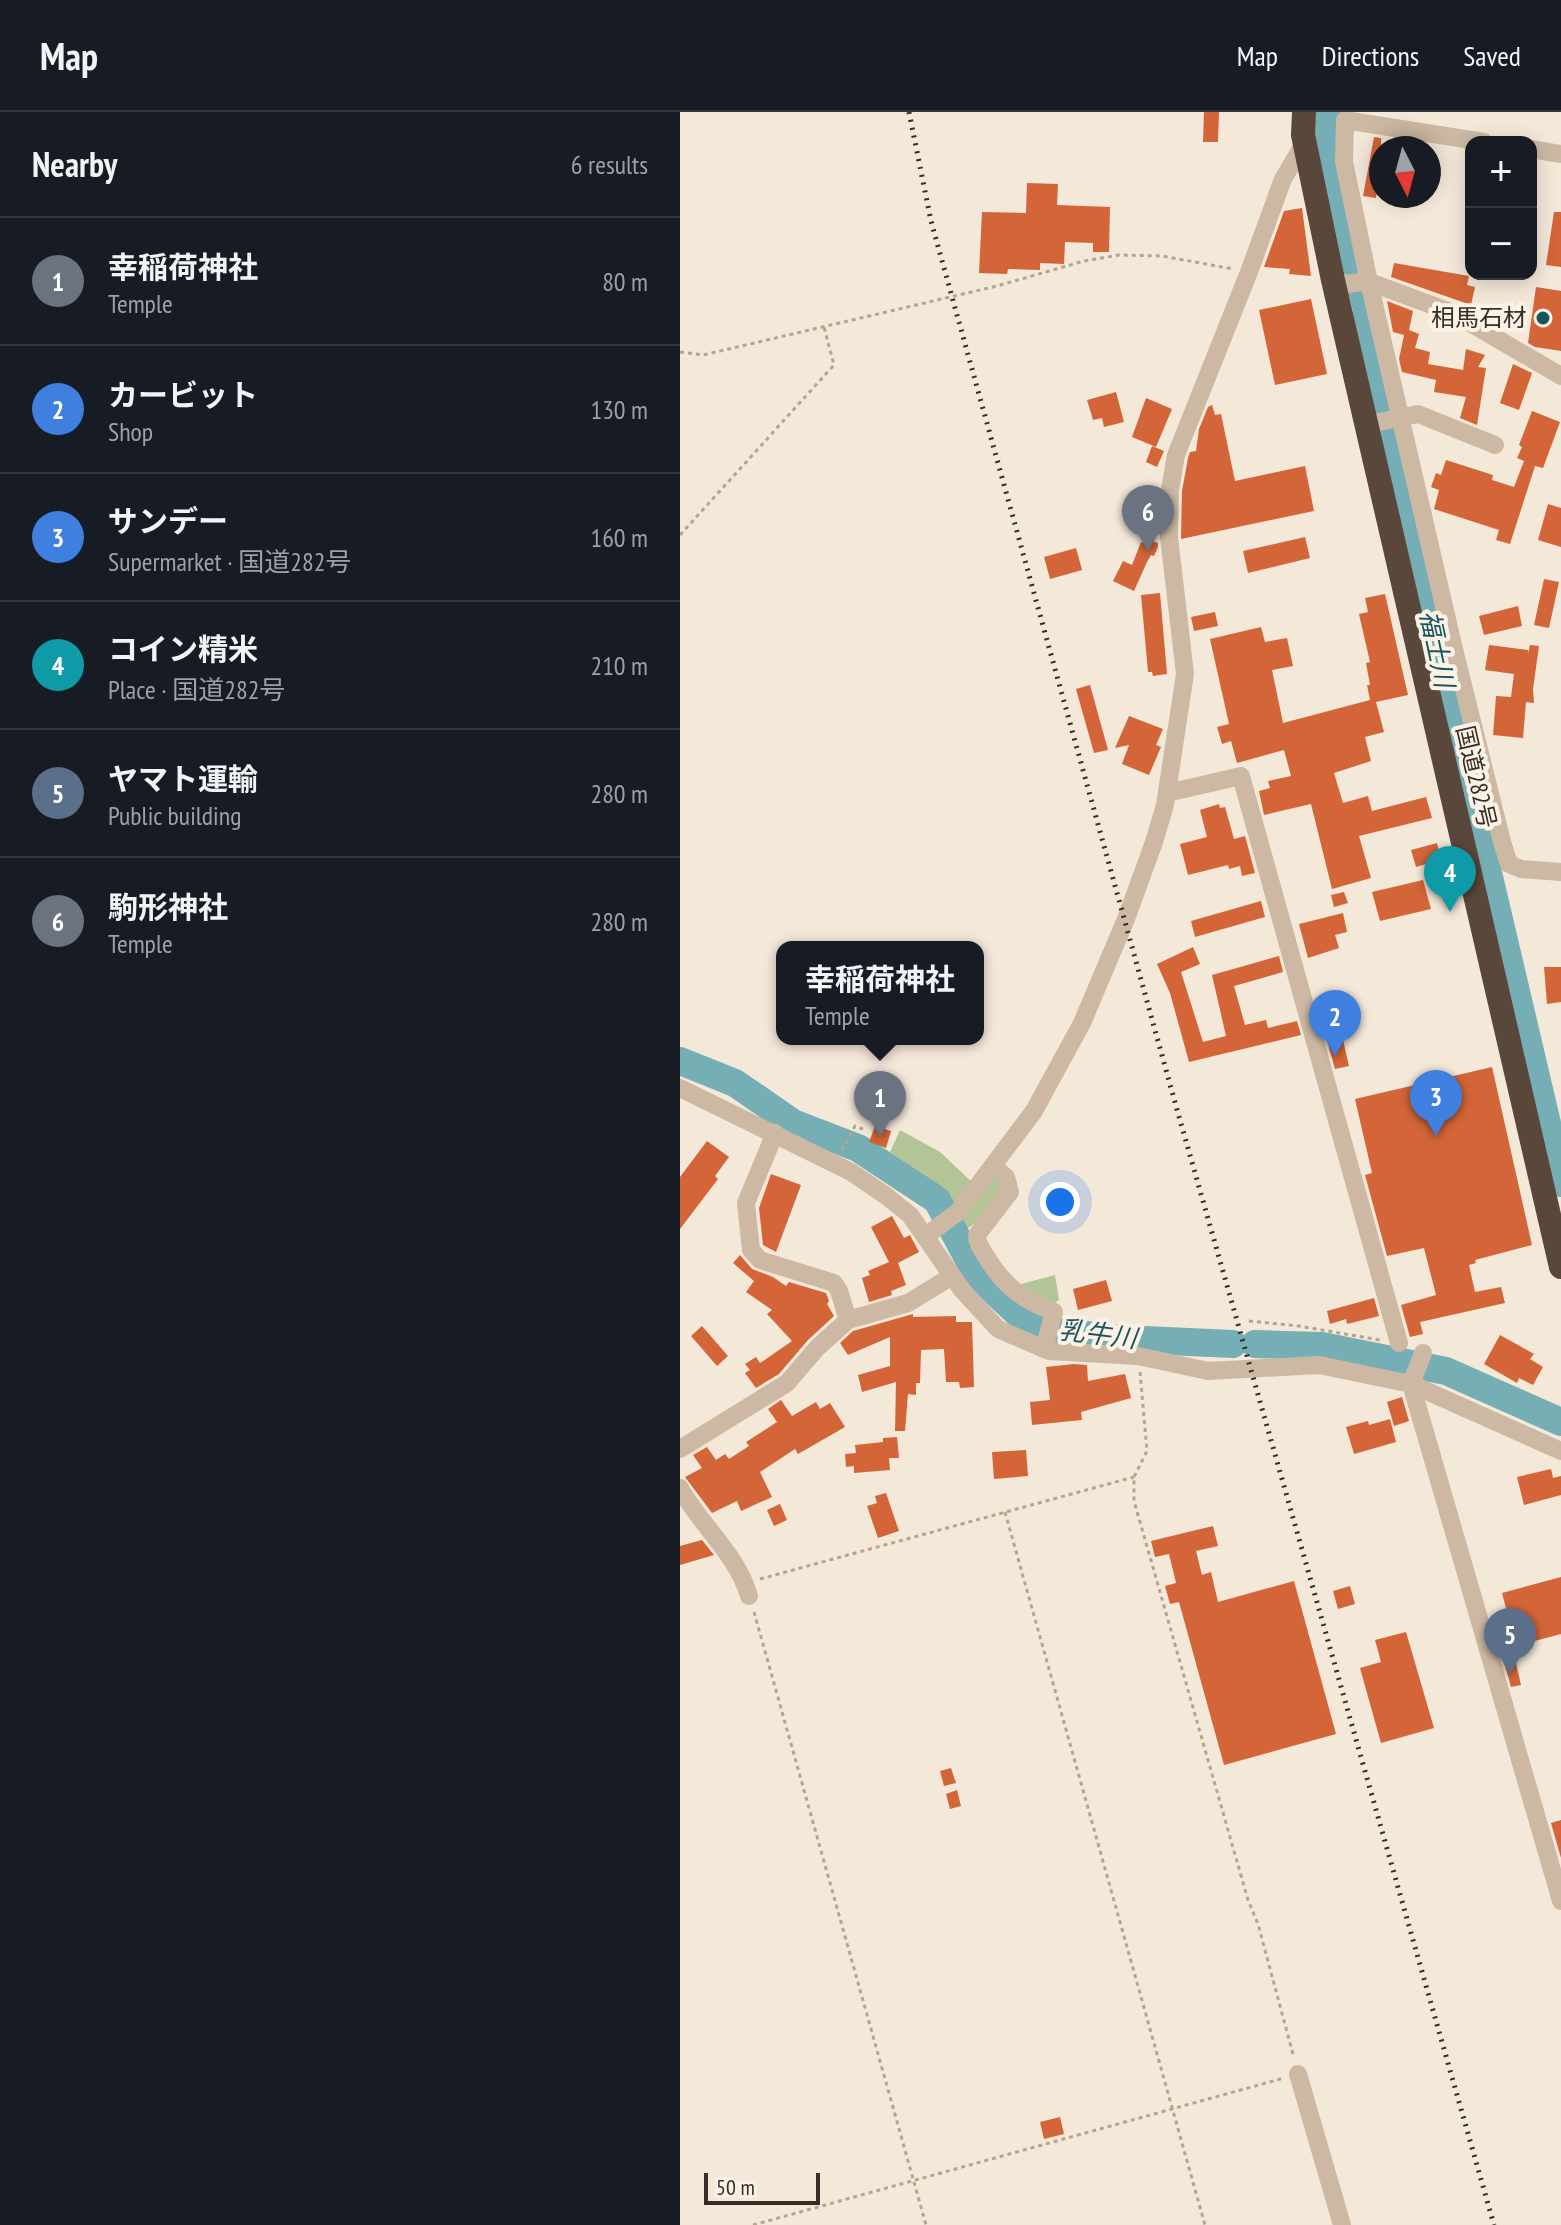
<!DOCTYPE html>
<meta charset="utf-8">
<style>
body{margin:0;font-family:"PT Sans Narrow","Noto Sans JP",sans-serif;background:#242831;color:#f1f3f6}
.controls{position:absolute;right:24px;top:24px;display:grid;overflow:hidden;border-radius:16px;box-shadow:0 4px 20px #0003}
.controls button{width:72px;height:72px;display:grid;place-items:center;padding:0;border:0;border-bottom:2px solid #363941;background:#171b24;color:#f1f3f6;font:40px sans-serif}
.compass{position:absolute;left:689px;top:24px;width:72px;height:72px;border-radius:50%;background:#171b24;box-shadow:0 4px 20px #0003;rotate:174deg}
.scale{position:absolute;left:24px;bottom:20px;width:116px;box-sizing:border-box;padding-left:8px;border:4px solid #382c26;border-top:0;font-size:22px;line-height:28px;white-space:nowrap;color:#382c26;-webkit-text-stroke:6px #fbf2e6;paint-order:stroke}
.you{position:absolute;left:380px;top:1090px;width:28px;height:28px;margin:-20px;border:6px solid #fff;border-radius:50%;background:#1a73e8;box-shadow:0 0 0 12px #1a73e833}
.badge{display:grid;place-items:center;width:52px;height:52px;border-radius:50%;background:#8facb1;color:#fff;font-size:26px;font-weight:700}
.pin{position:absolute;translate:-50% -66px;filter:drop-shadow(0 2px 4px #0008)}
.pin::after{content:'';position:absolute;top:42px;width:28px;height:24px;background:inherit;clip-path:polygon(0 0,100% 0,50% 100%)}
.popup{position:absolute;left:96px;top:829px;width:208px;height:104px;box-sizing:border-box;display:grid;place-content:center;border-radius:16px;background:#171b24;filter:drop-shadow(0 2px 6px #0005);font-size:26px;white-space:nowrap;color:#9ea1a6}
.popup b{font-size:30px;color:#f1f3f6}
.popup::after{content:'';position:absolute;left:50%;top:100%;margin-left:-16px;border:16px solid transparent;border-top-color:#171b24}
.list{margin:0;padding:0;list-style:none}
h2{display:flex;justify-content:space-between;align-items:center;height:104px;margin:0;padding:0 32px;font-size:34px}
h2 small{font-size:26px;font-weight:400;color:#9ea1a6}
.list li{display:grid;grid-template-columns:52px 1fr auto;gap:24px;align-items:center;box-sizing:border-box;height:128px;padding:0 32px;border-top:2px solid #363941}
.list b{display:block;font-size:30px;white-space:nowrap}
.list p{margin:0;font-size:26px;white-space:nowrap;color:#9ea1a6}
.list em{font-size:26px;font-style:normal;color:#9ea1a6}
.map{position:relative;flex:none;width:881px;height:2113px;overflow:hidden}
header{display:flex;align-items:center;gap:48px;box-sizing:border-box;height:112px;padding:0 40px;background:#171b24;border-bottom:2px solid #363941}
header strong{font-size:38px}
nav{display:flex;gap:44px;margin-inline-start:auto;font-size:28px}
main{display:flex}
aside{flex:1;background:#171b24}
.map>svg:first-child{display:block}
</style>
<header>
<strong>Map</strong>
<nav><a>Map</a><a>Directions</a><a>Saved</a></nav>
</header>
<main>
<aside>
<h2>Nearby<small>6 results</small></h2>
<ul class="list">
<li><span class="badge" style="background:#6b7280">1</span><div><b>幸稲荷神社</b><p>Temple</p></div><em>80 m</em></li>
<li><span class="badge" style="background:#3f7fe0">2</span><div><b>カービット</b><p>Shop</p></div><em>130 m</em></li>
<li><span class="badge" style="background:#3f7fe0">3</span><div><b>サンデー</b><p>Supermarket · 国道282号</p></div><em>160 m</em></li>
<li><span class="badge" style="background:#0f9aa8">4</span><div><b>コイン精米</b><p>Place · 国道282号</p></div><em>210 m</em></li>
<li><span class="badge" style="background:#5c6f8a">5</span><div><b>ヤマト運輸</b><p>Public building</p></div><em>280 m</em></li>
<li><span class="badge" style="background:#6b7280">6</span><div><b>駒形神社</b><p>Temple</p></div><em>280 m</em></li>
</ul>
</aside>
<div class="map">
<svg width="881" height="2113" viewBox="0 0 881 2113">
<rect width="100%" height="100%" fill="#f4e8d9"/>
<path fill="#b3c497" d="M 220,1018 L 260,1040 L 294,1072 L 275,1096 L 260,1074 L 210,1040 Z
M 315,1061 L 326,1068 L 310,1100 L 287,1117 L 280,1105 Z
M 375,1163 L 379,1188 L 368,1196 L 341,1172 Z"/>
<g fill="none" stroke-linecap="round" stroke-linejoin="round">
<path stroke="#75aeb4" stroke-width="28" d="M 650,0 L 646,40 L 686,194 L 712,339 L 758,548 L 881,1071
M 0,949 L 55,971 L 113,1011 L 178,1036 L 257,1088 L 297,1163 L 346,1209 L 378,1220 L 442,1227 L 553,1232
M 575,1232 L 642,1234 L 766,1259 L 881,1310"/>
</g>
<path fill="#d36538" d="M 524,0 L 539,0 L 538,30 L 523,30 Z
M 694,25 L 701,26 L 701,78 L 697,78 L 696,86 L 683,84 Z
M 347,71 L 378,72 L 377,93 L 430,95 L 429,140 L 413,140 L 413,131 L 385,130 L 384,152 L 360,151 L 360,158 L 328,157 L 327,162 L 299,161 L 302,100 L 346,101 Z
M 622,96 L 631,164 L 609,162 L 610,157 L 584,155 L 604,99 Z
M 874,100 L 881,100 L 881,155 L 866,153 Z
M 714,151 L 789,164 L 787,173 L 795,175 L 791,193 L 711,165 Z
M 856,175 L 881,179 L 881,239 L 855,235 L 848,231 Z
M 631,187 L 647,262 L 595,273 L 579,198 Z
M 707,189 L 733,199 L 729,218 L 739,222 L 735,236 L 750,240 L 748,252 L 783,258 L 786,237 L 805,243 L 798,255 L 806,256 L 797,313 L 780,306 L 786,285 L 754,280 L 756,268 L 722,260 L 719,247 L 724,223 L 713,220 Z
M 833,252 L 852,261 L 839,298 L 820,291 Z
M 436,280 L 444,310 L 424,315 L 422,306 L 413,308 L 407,288 Z
M 466,286 L 492,297 L 476,335 L 452,325 Z
M 532,293 L 535,303 L 541,302 L 555,369 L 625,354 L 634,399 L 501,427 L 502,379 L 508,346 L 510,340 L 516,339 L 519,317 L 528,295 Z
M 852,299 L 880,310 L 863,356 L 855,354 L 830,432 L 816,428 L 819,418 L 754,397 L 759,378 L 751,375 L 756,361 L 761,363 L 766,348 L 813,363 L 812,368 L 834,375 L 844,349 L 837,346 L 842,335 L 839,333 Z
M 472,334 L 484,339 L 477,355 L 466,350 Z
M 868,392 L 881,396 L 881,435 L 858,428 Z
M 625,425 L 630,446 L 568,461 L 563,439 Z
M 466,427 L 478,431 L 478,435 L 474,444 L 471,443 L 467,450 L 454,479 L 433,469 L 443,449 L 452,453 L 461,430 L 464,431 Z
M 396,436 L 402,458 L 370,467 L 364,445 Z
M 864,467 L 879,470 L 869,516 L 854,513 Z
M 480,481 L 487,562 L 473,564 L 472,560 L 468,560 L 461,483 Z
M 705,482 L 728,583 L 696,590 L 704,620 L 685,625 L 691,649 L 654,661 L 663,691 L 688,684 L 692,699 L 746,685 L 752,706 L 679,724 L 691,766 L 652,777 L 631,692 L 584,703 L 579,679 L 590,676 L 588,669 L 611,664 L 604,638 L 557,651 L 551,629 L 542,632 L 537,615 L 549,612 L 530,527 L 581,515 L 585,530 L 607,526 L 613,554 L 592,558 L 603,611 L 690,588 L 687,573 L 690,573 L 686,551 L 690,550 L 679,502 L 688,500 L 685,486 Z
M 838,494 L 842,514 L 804,523 L 799,504 Z
M 535,500 L 538,514 L 514,519 L 511,505 Z
M 809,533 L 848,538 L 848,541 L 850,533 L 859,534 L 853,577 L 854,591 L 846,590 L 843,626 L 813,623 L 816,584 L 831,585 L 834,562 L 805,558 Z
M 410,573 L 428,638 L 414,641 L 396,577 Z
M 449,604 L 483,617 L 476,633 L 481,635 L 469,663 L 442,652 L 449,633 L 435,636 Z
M 539,692 L 540,696 L 545,695 L 554,727 L 565,724 L 575,761 L 562,764 L 560,754 L 549,757 L 548,753 L 508,763 L 500,732 L 527,725 L 520,698 Z
M 757,731 L 761,748 L 736,755 L 731,738 Z
M 743,768 L 751,797 L 700,809 L 692,780 Z
M 664,780 L 668,791 L 654,795 L 651,783 Z
M 581,789 L 585,805 L 515,825 L 511,809 Z
M 663,801 L 667,820 L 655,823 L 659,836 L 628,846 L 619,812 Z
M 513,835 L 520,852 L 501,860 L 523,930 L 546,924 L 532,863 L 599,844 L 603,860 L 554,874 L 565,913 L 586,908 L 588,916 L 617,909 L 621,923 L 509,950 L 490,881 L 477,852 Z
M 864,855 L 881,855 L 881,890 L 867,892 Z
M 663,928 L 669,954 L 655,957 L 648,932 Z
M 812,955 L 852,1133 L 795,1148 L 796,1151 L 789,1153 L 795,1180 L 821,1175 L 825,1191 L 740,1210 L 743,1222 L 730,1225 L 721,1193 L 756,1183 L 744,1136 L 707,1144 L 685,1063 L 692,1061 L 675,987 Z
M 195,1014 L 211,1019 L 206,1036 L 189,1030 Z
M 27,1029 L 49,1045 L 35,1064 L 38,1067 L 0,1117 L 0,1065 Z
M 91,1062 L 121,1073 L 96,1140 L 83,1133 L 79,1096 Z
M 212,1104 L 224,1126 L 230,1123 L 239,1140 L 218,1151 L 226,1173 L 211,1179 L 212,1183 L 189,1190 L 182,1166 L 190,1163 L 188,1159 L 209,1150 L 191,1115 Z
M 60,1143 L 72,1157 L 93,1165 L 106,1174 L 109,1170 L 146,1181 L 149,1189 L 147,1192 L 154,1204 L 128,1228 L 99,1262 L 76,1276 L 65,1261 L 70,1258 L 65,1252 L 76,1245 L 80,1251 L 112,1229 L 87,1202 L 92,1198 L 66,1180 L 74,1169 L 53,1151 Z
M 426,1168 L 432,1189 L 398,1198 L 393,1177 Z
M 694,1186 L 699,1204 L 667,1212 L 666,1207 L 650,1212 L 647,1199 Z
M 233,1202 L 233,1205 L 276,1204 L 276,1210 L 292,1210 L 294,1275 L 280,1276 L 279,1270 L 266,1270 L 264,1237 L 241,1238 L 240,1271 L 236,1271 L 236,1283 L 228,1282 L 225,1319 L 215,1319 L 216,1270 L 182,1280 L 178,1263 L 210,1254 L 210,1225 L 168,1243 L 160,1231 L 173,1219 Z
M 22,1214 L 48,1244 L 37,1254 L 11,1224 Z
M 820,1223 L 854,1242 L 850,1247 L 863,1255 L 853,1273 L 839,1266 L 837,1271 L 804,1252 Z
M 394,1252 L 407,1253 L 408,1269 L 445,1262 L 451,1286 L 401,1300 L 402,1308 L 352,1313 L 350,1290 L 370,1288 L 366,1255 Z
M 722,1285 L 729,1309 L 714,1314 L 707,1290 Z
M 101,1288 L 112,1304 L 136,1290 L 140,1297 L 150,1291 L 165,1315 L 118,1342 L 115,1337 L 80,1360 L 92,1385 L 61,1399 L 57,1389 L 32,1401 L 5,1365 L 22,1356 L 13,1343 L 27,1335 L 36,1348 L 45,1342 L 49,1347 L 69,1334 L 66,1330 L 97,1310 L 88,1297 Z
M 710,1307 L 716,1330 L 674,1342 L 666,1315 L 688,1309 L 689,1313 Z
M 217,1325 L 219,1346 L 209,1346 L 210,1358 L 174,1361 L 174,1354 L 166,1355 L 165,1342 L 176,1341 L 175,1333 L 203,1330 L 203,1326 Z
M 346,1338 L 348,1364 L 314,1367 L 312,1340 Z
M 871,1357 L 873,1366 L 881,1364 L 881,1383 L 844,1393 L 837,1365 Z
M 206,1381 L 219,1419 L 198,1426 L 187,1394 L 197,1391 L 195,1384 Z
M 100,1392 L 107,1408 L 94,1414 L 87,1398 Z
M 533,1414 L 538,1434 L 516,1439 L 522,1463 L 531,1460 L 538,1490 L 614,1469 L 656,1622 L 544,1653 L 499,1490 L 490,1492 L 485,1474 L 496,1471 L 489,1442 L 475,1445 L 471,1429 Z
M 22,1428 L 34,1443 L 0,1453 L 0,1434 Z
M 881,1465 L 881,1522 L 836,1534 L 822,1481 Z
M 670,1474 L 675,1492 L 658,1497 L 653,1479 Z
M 726,1520 L 754,1616 L 701,1631 L 680,1556 L 701,1550 L 695,1528 Z
M 835,1547 L 841,1573 L 831,1575 L 824,1550 Z
M 271,1656 L 276,1671 L 264,1674 L 260,1659 Z
M 277,1678 L 281,1694 L 270,1697 L 266,1682 Z
M 881,1708 L 881,1746 L 871,1711 Z
M 380,2005 L 384,2022 L 364,2027 L 360,2010 Z"/>
<g fill="none" stroke-linecap="round" stroke-linejoin="round">
<path stroke="#b9a38d" stroke-width="3" stroke-dasharray="4 4" stroke-linecap="butt" d="M 0,240 L 23,243 L 317,174 L 404,149 L 439,143 L 482,144 L 553,157
M 0,423 L 154,253 L 144,215
M 162,1038 L 175,1014 L 185,1018
M 569,1209 L 619,1214 L 700,1228
M 460,1260 L 467,1339 L 454,1365 L 454,1389 L 568,1788 L 578,1812 L 614,1946
M 325,1400 L 525,2113
M 80,1467 L 454,1365
M 74,1500 L 246,2113
M 73,2113 L 604,1966"/>
<path stroke="#cdb9a3" stroke-width="18" d="M 804,30 L 665,8 L 664,50 L 689,170 L 773,533 L 822,730 L 829,752 L 841,757 L 881,760
M 851,37 L 881,42
M 653,168 L 668,172 L 687,169 L 773,201 L 881,264
M 685,313 L 738,302 L 815,333
M 487,681 L 561,664 L 719,1231
M 0,976 L 171,1060 L 205,1083 L 230,1103 L 282,1178 L 318,1217 L 369,1239 L 458,1244 L 528,1259 L 639,1253 L 731,1272 L 881,1339
M 95,1021 L 66,1091 L 71,1138 L 80,1148 L 154,1171 L 159,1179 L 168,1208
M 313,1054 L 326,1065 L 330,1080 L 297,1123 C 297,1132 302,1138 307,1146 C 324,1174 343,1188 374,1200 L 364,1237
M 247,1123 L 278,1100 L 354,999 L 402,911 L 446,807 L 474,730 L 485,693 L 505,562 L 489,425 L 490,378 L 496,343 L 569,160 L 603,67 L 625,30
M 743,1241 L 731,1272 L 881,1789
M 0,1337 L 107,1271 L 137,1236 L 168,1208 L 228,1191 L 272,1164
M 0,1376 C 21,1414 57,1442 69,1484
M 618,1962 L 662,2113"/>
<path stroke="#5a473c" stroke-width="24" d="M 624,0 L 623,23 L 653,168 L 881,1155"/>
<path stroke="#382c26" stroke-width="5" stroke-dasharray="2 6" stroke-linecap="butt" d="M 229,0 L 251,109 L 496,994 L 814,2113"/>
</g>
<circle fill="#17555d" stroke="#fbf2e6" stroke-width="3" cx="863" cy="206" r="8"/>
<g text-anchor="middle" stroke-width="8" stroke-linejoin="round" paint-order="stroke">
<g font-size="24" fill="#382c26" stroke="#fbf2e6" text-anchor="end">
<text x="847" y="214">相馬石材</text>
</g>
<g font-size="24" fill="#382c26" stroke="#fbf2e6">
<text transform="translate(796 665) rotate(77)" y="8">国道282号</text>
</g>
<g font-size="26" font-style="italic" fill="#17555d" stroke="#fbf2e6">
<text transform="translate(757 537) rotate(78)" y="9">福士川</text>
<text transform="translate(418 1222) rotate(7)" y="9">乳牛川</text>
</g>
</g>
</svg>
<div class="controls">
<button>+</button>
<button>−</button>
</div>
<svg class="compass" viewBox="-18 -18 36 36"><path d="M0-13l5 13h-10z" fill="#e53935"/><path d="M0 13l5-13h-10z" fill="#9ea1a6"/></svg>
<div class="scale">50 m</div>
<div class="you"></div>
<div class="pin badge" style="left:200px;top:1025px;background:#6b7280">1</div>
<div class="popup"><b>幸稲荷神社</b>Temple</div>
<div class="pin badge" style="left:655px;top:944px;background:#3f7fe0">2</div>
<div class="pin badge" style="left:756px;top:1024px;background:#3f7fe0">3</div>
<div class="pin badge" style="left:770px;top:800px;background:#0f9aa8">4</div>
<div class="pin badge" style="left:830px;top:1562px;background:#5c6f8a">5</div>
<div class="pin badge" style="left:468px;top:439px;background:#6b7280">6</div>
</div>
</main>
